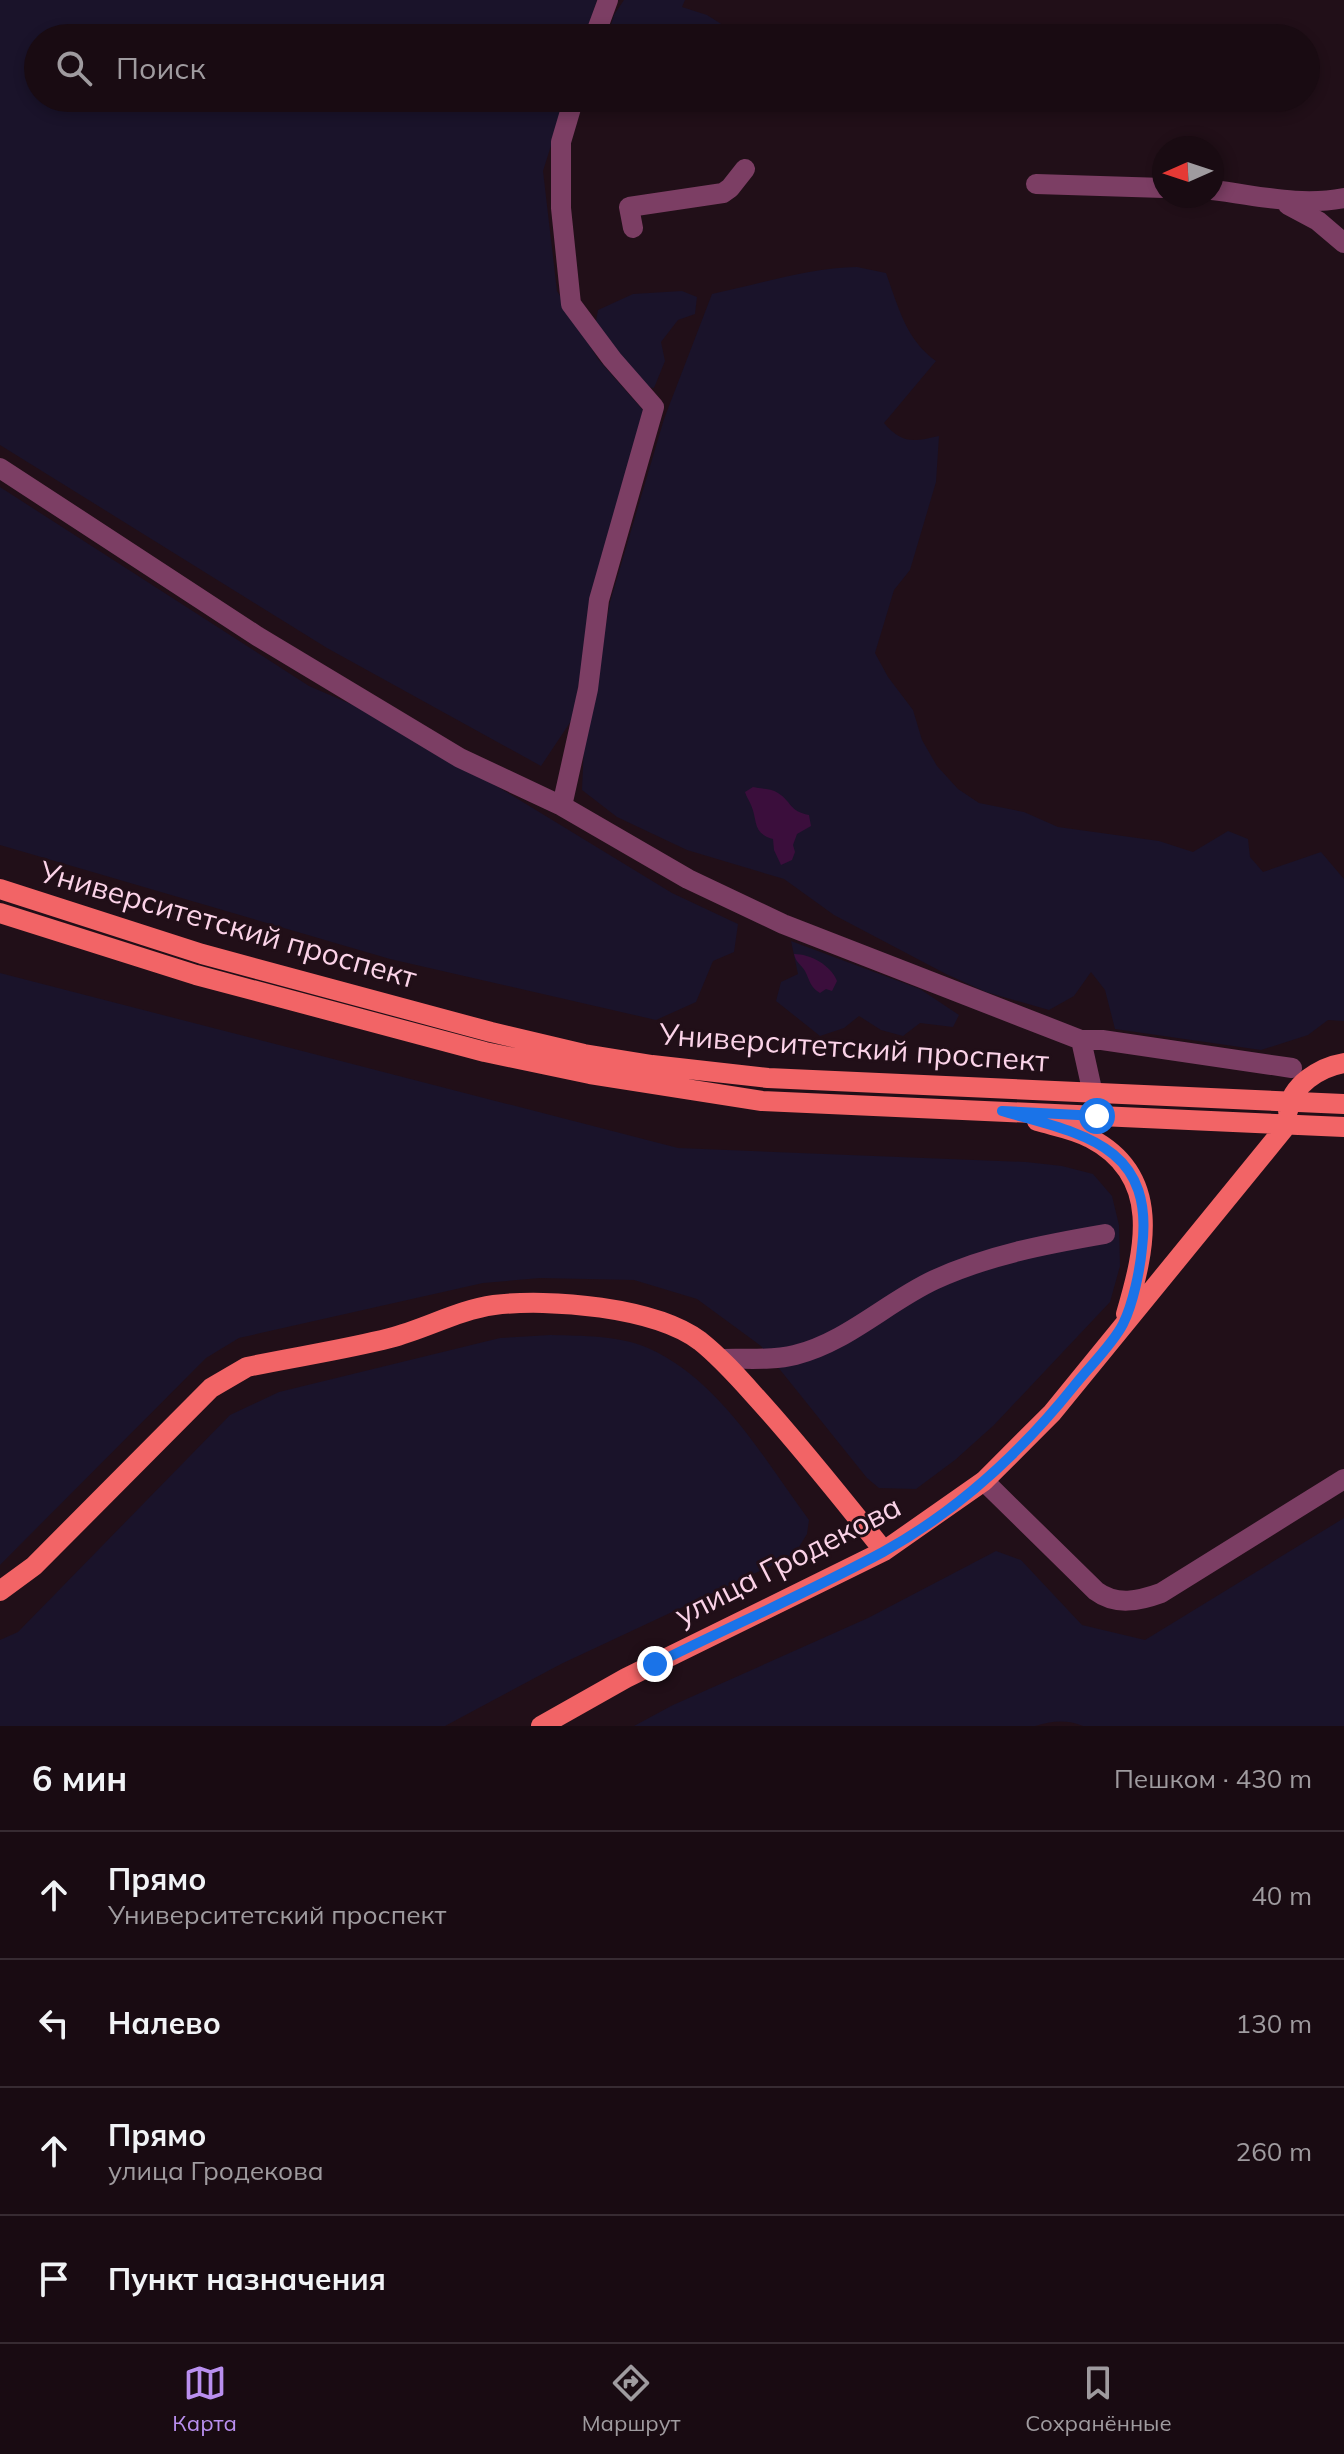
<!DOCTYPE html>
<html lang="ru">
<meta charset="utf-8">
<style>
body{margin:0;font-family:Mulish,sans-serif;background:#22141b;color:#f1f3f6}
.compass{position:absolute;left:1152px;top:136px;width:72px;height:72px;border-radius:50%;background:#190b12;box-shadow:0 4px 12px #0003;rotate:267deg}
.stop{position:absolute;width:24px;height:24px;margin:-18px;border:6px solid #1a73e8;border-radius:50%;background:#fff}
.stop.end{background:#1a73e8;border-color:#fff;box-shadow:0 2px 8px #0008}
.list{margin:0;padding:0;list-style:none}
h2{display:flex;justify-content:space-between;align-items:center;height:104px;margin:0;padding:0 32px;font-size:34px}
h2 small{font-size:26px;font-weight:400;color:#9f9b9f}
.list li{display:grid;grid-template-columns:52px 1fr auto;gap:24px;align-items:center;box-sizing:border-box;height:128px;padding:0 32px;border-top:2px solid #372b32}
.list b{display:block;font-size:30px;white-space:nowrap}
.list p{margin:0;font-size:26px;white-space:nowrap;color:#9f9b9f}
.list em{font-size:26px;font-style:normal;color:#9f9b9f}
.icon{flex:none;width:44px;height:44px;fill:none;stroke:currentColor;stroke-width:2;stroke-linecap:round;stroke-linejoin:round}
.map{position:relative;flex:none;width:1344px;height:1726px;overflow:hidden}
.search{position:absolute;background:#190b12;box-shadow:0 4px 12px #0003;left:24px;right:24px;top:24px;height:88px;display:flex;align-items:center;gap:20px;box-sizing:border-box;padding:0 28px;border-radius:44px;color:#9f9b9f;font-size:30px}
.sheet{height:616px;background:#190b12}
nav{display:flex;justify-content:space-around;align-items:center;box-sizing:border-box;height:112px;border-top:2px solid #372b32;background:#190b12;font-size:22px;color:#9f9b9f}
nav a{display:grid;justify-items:center;gap:4px}
nav .on{color:#b98fef}
.map>svg:first-child{display:block}
</style>
<div class="map">
<svg width="1344" height="1726" viewBox="0 0 1344 1726">
<rect width="100%" height="100%" fill="#210f18"/>
<path fill="#1a132a" d="M 0,0 L 597,0 L 585,38 L 38,38 L 38,98 L 566,98 L 543,171 L 557,291 L 598,359 L 643,410 L 593,598 L 573,718 L 541,766 L 327,648 L 0,445 Z
M 624,0 L 685,0 L 682,7 L 707,15 L 726,27 L 778,38 L 607,38 L 614,15 Z
M 857,267 L 886,273 C 898,306 906,340 936,361 L 884,423 C 902,444 913,442 939,436 L 936,482 L 910,570 L 894,590 L 875,653 L 888,677 L 913,710 L 922,740 L 937,766 L 958,789 L 979,803 L 1024,812 L 1058,827 L 1159,841 L 1193,852 L 1228,831 L 1248,839 L 1250,857 L 1263,872 L 1321,852 L 1344,879 L 1344,1021 L 1328,1020 L 1308,1035 L 1261,1050 L 1115,1029 L 1105,990 L 1091,972 L 1074,996 L 1049,1010 L 986,992 L 946,974 L 834,915 L 784,879 L 687,850 L 617,817 L 582,790 L 584,743 L 610,602 L 664,419 L 712,294 C 760,284 808,268 857,267 Z
M 682,291 L 697,297 L 695,314 L 678,320 L 661,342 L 665,361 L 654,388 L 639,386 L 595,326 L 598,310 L 633,294 Z
M 0,487 L 309,686 L 388,720 L 672,893 L 738,924 L 734,952 L 713,961 L 696,1002 L 656,1020 L 390,959 L 0,845 Z
M 791,941 L 920,989 L 959,1015 L 953,1027 L 920,1023 L 903,1036 L 881,1030 L 859,1016 L 844,1028 L 820,1036 L 776,1001 L 781,982 L 798,974 Z
M 0,973 L 678,1148 L 1026,1162 L 1062,1166 L 1093,1174 L 1112,1196 L 1119,1225 L 1120,1266 L 1110,1302 L 994,1425 L 955,1460 L 916,1489 L 879,1488 L 867,1478 L 761,1346 L 697,1299 L 634,1280 L 540,1278 L 483,1283 L 239,1338 L 206,1358 L 0,1565 Z
M 551,1335 C 583,1336 618,1335 648,1348 C 720,1380 764,1459 809,1520 L 807,1534 L 794,1555 L 561,1664 L 445,1726 L 0,1726 L 0,1640 L 18,1632 L 230,1415 L 279,1392 L 500,1338 Z
M 1344,1518 L 1344,1726 L 1083,1726 C 1067,1719 1051,1721 1035,1726 L 634,1726 L 673,1705 L 868,1618 L 996,1551 L 1021,1560 L 1082,1625 L 1145,1640 Z"/>
<path fill="#3b0e3c" d="M 753,787 C 761,789 771,788 778,793 C 792,802 789,811 809,815 L 811,826 L 797,834 L 793,845 L 795,852 L 792,860 L 781,865 L 774,850 L 773,839 C 752,833 758,821 751,805 C 749,800 746,796 745,792 Z
M 794,954 C 810,954 831,965 837,981 L 832,991 L 826,989 L 820,993 C 810,987 810,981 805,971 C 801,964 796,963 794,954 Z"/>
<g fill="none" stroke-linecap="round" stroke-linejoin="round">
<path stroke="#7c3e64" stroke-width="20" d="M 594,38 L 608,0
M 1036,184 L 1164,188
M 1212,190 C 1257,195 1299,207 1344,198
M 1288,205 L 1318,221 L 1344,243
M 633,228 L 629,207 L 723,193 L 730,188 L 745,169
M 0,468 L 257,636 L 460,758 L 562,806 L 688,879 L 783,924 L 1081,1040 L 1102,1040 L 1292,1068
M 562,806 L 588,689 L 599,600 L 654,407 L 612,359 L 571,304 L 561,208 L 561,142 L 574,98
M 1081,1040 L 1093,1094
M 722,1359 C 745,1358 772,1361 795,1355 C 847,1342 887,1302 934,1280 C 988,1255 1047,1244 1105,1234
M 984,1481 L 1096,1591 C 1116,1606 1139,1601 1161,1593 L 1344,1479"/>
<path stroke="#f26466" stroke-width="20" d="M 0,889 L 202,954 L 491,1032 L 584,1054 L 652,1065 L 768,1078 L 1344,1104
M 0,913 L 196,975 L 485,1052 L 590,1074 L 762,1101 L 1344,1127
M 1288,1111 C 1291,1085 1320,1067 1344,1063
M 1037,1121 C 1054,1126 1074,1129 1090,1138 C 1163,1176 1145,1249 1126,1314
M 0,1591 L 34,1566 L 211,1388 L 247,1367 C 294,1357 343,1350 390,1338 C 425,1329 458,1310 494,1305 C 549,1298 655,1307 700,1341 C 724,1360 744,1384 764,1406 C 806,1453 845,1502 884,1551
M 541,1726 L 626,1678 L 884,1551 L 984,1481 L 1052,1413 L 1287,1125"/>
</g>
<g fill="none" stroke-linecap="round" stroke-linejoin="round">
<path stroke="#1a73e8" stroke-width="10" d="M 655,1664 C 731,1626 809,1592 883,1552 C 957,1511 1022,1451 1074,1386 C 1088,1368 1113,1344 1123,1324 C 1133,1304 1140,1270 1142,1248 C 1155,1144 1081,1134 1002,1111 L 1097,1116"/>
</g>
<g text-anchor="middle" stroke-width="6" stroke-linejoin="round" paint-order="stroke">
<g font-size="30" fill="#fbd3e8" stroke="#210f18">
<text transform="translate(228 925) rotate(16)" y="10">Университетский проспект</text>
<text transform="translate(854 1048) rotate(4)" y="10">Университетский проспект</text>
<text transform="translate(788 1561) rotate(-27)" y="10">улица Гродекова</text>
</g>
</g>
</svg>
<svg class="compass" viewBox="-18 -18 36 36"><path d="M0-13l5 13h-10z" fill="#e53935"/><path d="M0 13l5-13h-10z" fill="#9f9b9f"/></svg>
<div class="stop" style="left:1097px;top:1116px"></div>
<div class="stop end" style="left:655px;top:1664px"></div>
<div class="search"><svg class="icon" aria-label="search" viewBox="0 0 24 24"><circle cx="10" cy="10" r="6"/><path d="M15 15l6 6"/></svg>Поиск</div>
</div>
<section class="sheet">
<h2>6 мин<small>Пешком · 430 m</small></h2>
<ul class="list">
<li><svg class="icon" aria-label="ahead" viewBox="0 0 24 24"><path d="M12 20V5M6 11l6-6 6 6"/></svg><div><b>Прямо</b><p>Университетский проспект</p></div><em>40 m</em></li>
<li><svg class="icon" aria-label="left" viewBox="0 0 24 24"><path d="M17 20v-9H6M10 6l-5 5 5 5"/></svg><div><b>Налево</b></div><em>130 m</em></li>
<li><svg class="icon" aria-label="ahead" viewBox="0 0 24 24"><path d="M12 20V5M6 11l6-6 6 6"/></svg><div><b>Прямо</b><p>улица Гродекова</p></div><em>260 m</em></li>
<li><svg class="icon" aria-label="arrive" viewBox="0 0 24 24"><path d="M6 21V4h12l-3 4 3 4H6"/></svg><div><b>Пункт назначения</b></div></li>
</ul>
</section>
<nav>
<a class="on"><svg class="icon" aria-label="map" viewBox="0 0 24 24"><path d="M3 6l6-2 6 2 6-2v14l-6 2-6-2-6 2zM9 4v14M15 6v14"/></svg>Карта</a>
<a><svg class="icon" aria-label="directions" viewBox="0 0 24 24"><path d="M12 3l9 9-9 9-9-9zM9 14v-3h6M13 9l2 2-2 2"/></svg>Маршрут</a>
<a><svg class="icon" aria-label="saved" viewBox="0 0 24 24"><path d="M7 4h10v16l-5-4-5 4z"/></svg>Сохранённые</a>
</nav>
